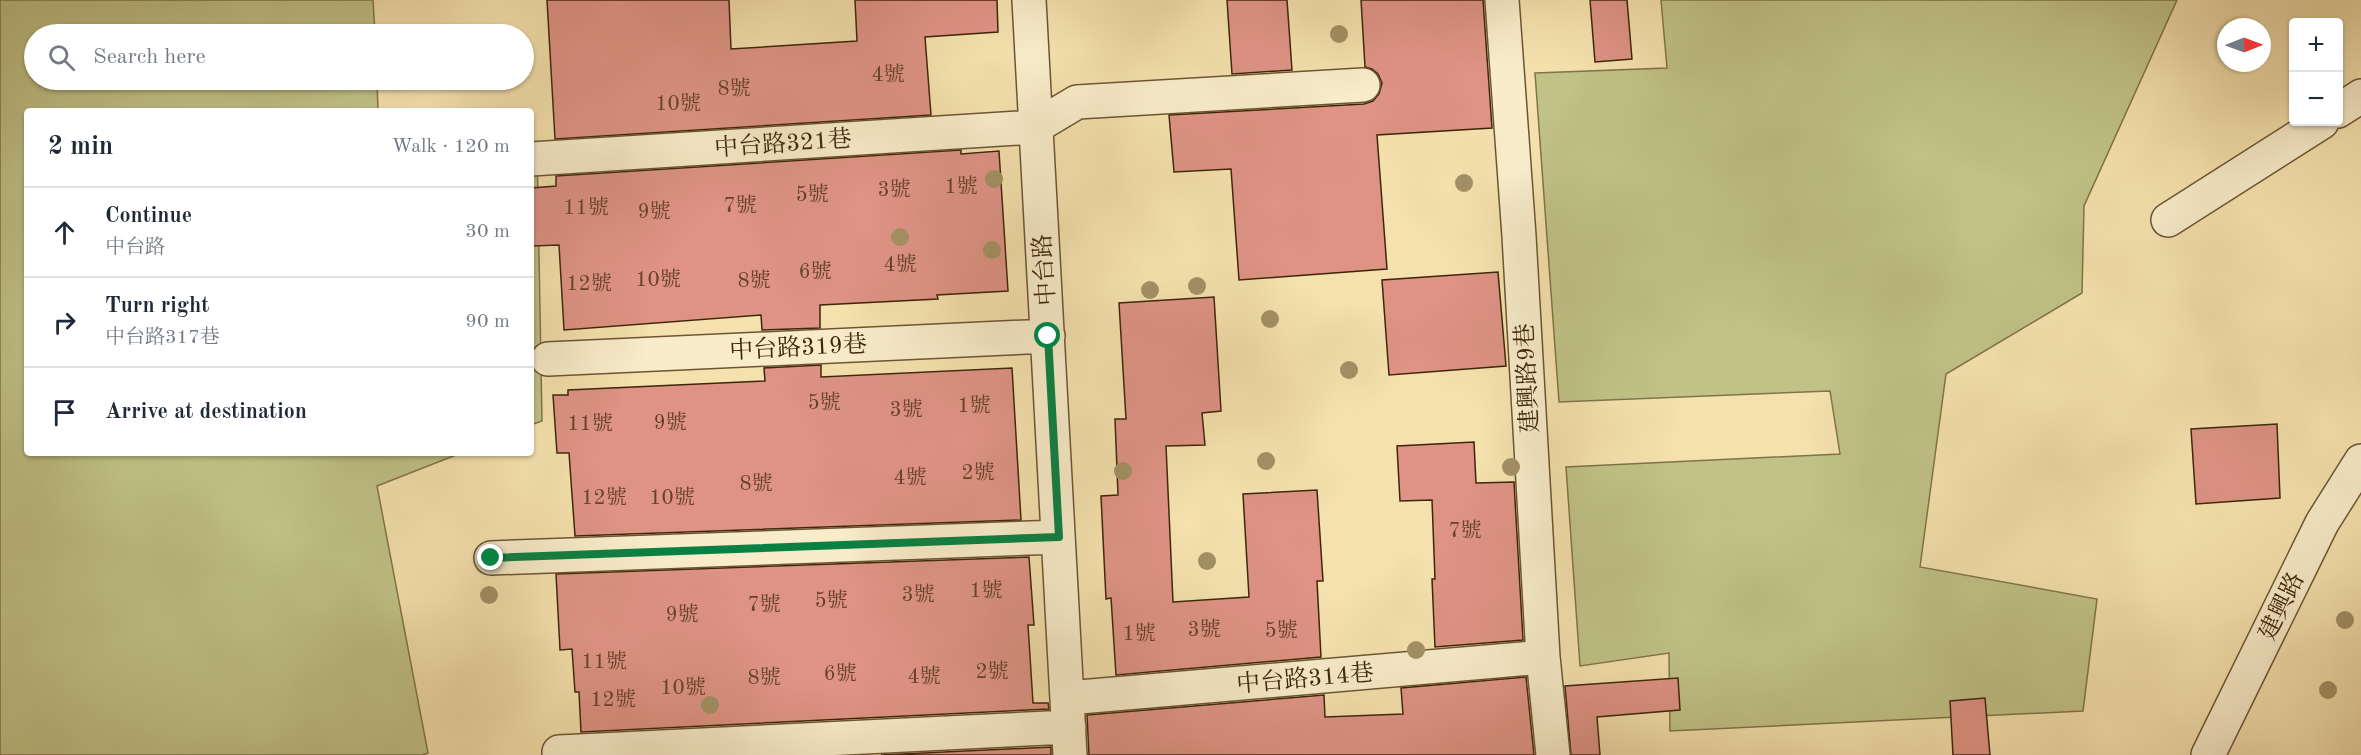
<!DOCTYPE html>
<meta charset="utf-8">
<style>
body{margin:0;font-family:"Old Standard TT","Noto Serif TC",serif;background:#f6f6f7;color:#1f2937}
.controls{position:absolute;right:18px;top:18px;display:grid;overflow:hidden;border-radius:6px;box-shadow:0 2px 4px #0004}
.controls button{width:54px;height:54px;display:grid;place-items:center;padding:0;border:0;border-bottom:2px solid #e0e1e3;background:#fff;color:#1f2937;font:30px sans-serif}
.compass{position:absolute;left:2217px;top:18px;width:54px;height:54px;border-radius:50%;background:#fff;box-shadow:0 2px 4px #0004;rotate:89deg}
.stop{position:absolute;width:18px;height:18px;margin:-14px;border:4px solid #0b8043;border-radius:50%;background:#fff}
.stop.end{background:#0b8043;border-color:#fff;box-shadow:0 2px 6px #0008}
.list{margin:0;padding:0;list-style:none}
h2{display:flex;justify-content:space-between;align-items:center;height:78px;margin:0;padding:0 24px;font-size:26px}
h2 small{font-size:20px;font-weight:400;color:#747a83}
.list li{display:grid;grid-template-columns:39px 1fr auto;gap:18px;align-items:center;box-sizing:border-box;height:90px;padding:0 24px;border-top:2px solid #e0e1e3}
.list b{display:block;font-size:22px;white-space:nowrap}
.list p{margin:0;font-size:20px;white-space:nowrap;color:#747a83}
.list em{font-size:20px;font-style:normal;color:#747a83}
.icon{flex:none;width:33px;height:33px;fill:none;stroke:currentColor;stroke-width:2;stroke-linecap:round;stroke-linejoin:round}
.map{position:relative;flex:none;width:2361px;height:755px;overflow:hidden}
.search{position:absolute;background:#fff;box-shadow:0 2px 4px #0004;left:24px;top:24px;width:510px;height:66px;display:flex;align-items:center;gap:15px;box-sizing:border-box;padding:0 21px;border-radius:33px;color:#747a83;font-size:22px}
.panel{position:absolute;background:#fff;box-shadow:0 2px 4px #0004;left:24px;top:108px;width:510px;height:348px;border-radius:6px}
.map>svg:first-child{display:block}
</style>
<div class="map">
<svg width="2361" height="755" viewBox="0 0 2361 755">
<rect width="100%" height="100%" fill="#f4e1ad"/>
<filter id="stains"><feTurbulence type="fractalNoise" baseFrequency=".00333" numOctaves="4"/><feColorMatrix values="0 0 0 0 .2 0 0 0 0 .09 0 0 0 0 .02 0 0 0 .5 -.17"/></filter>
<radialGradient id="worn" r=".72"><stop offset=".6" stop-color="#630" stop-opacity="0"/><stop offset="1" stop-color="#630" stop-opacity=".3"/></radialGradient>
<path fill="#c0c287" stroke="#807448" stroke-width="1.5" d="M 0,0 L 373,0 L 375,34 L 34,34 L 34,80 L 377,80 L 378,111 L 27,111 L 27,453 L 461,453 L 377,486 L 428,753 L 422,755 L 0,755 Z
M 1661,0 L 2177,0 L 2084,206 L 2082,293 L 1946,374 L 1920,567 L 2097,599 L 2083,711 L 1670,731 L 1669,653 L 1580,666 L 1566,467 L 1840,454 L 1830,391 L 1559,402 L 1535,73 L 1667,68 Z
M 531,145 L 537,145 L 542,421 L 531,425 Z"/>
<path fill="#de9385" stroke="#3f260a" stroke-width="1.5" d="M 547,0 L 729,0 L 731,49 L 857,41 L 855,0 L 997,0 L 998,32 L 925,37 L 931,115 L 555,139 Z
M 1227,0 L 1287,0 L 1292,70 L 1232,74 Z
M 1361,0 L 1483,0 L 1492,128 L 1377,135 L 1387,269 L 1239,280 L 1231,169 L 1174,172 L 1169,115 L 1364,104 L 1373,101 L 1379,94 L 1382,83 L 1378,74 L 1372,69 L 1365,67 Z
M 1590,0 L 1627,0 L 1632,59 L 1595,62 Z
M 961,150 L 961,154 L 999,151 L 1008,291 L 937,295 L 938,299 L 820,305 L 820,328 L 762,330 L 761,315 L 564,330 L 559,245 L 531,246 L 531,188 L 556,186 L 556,176 Z
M 1498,272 L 1506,366 L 1389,375 L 1382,280 Z
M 1214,297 L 1221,411 L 1202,413 L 1205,445 L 1166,446 L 1173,602 L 1249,597 L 1243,494 L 1317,490 L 1323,581 L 1317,581 L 1321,657 L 1116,675 L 1111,598 L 1106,599 L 1101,496 L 1118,495 L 1115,419 L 1126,419 L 1119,303 Z
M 821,365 L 821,377 L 1012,368 L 1021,520 L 575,536 L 569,453 L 557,453 L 553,395 L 568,395 L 568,390 L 765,381 L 764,368 Z
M 2277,424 L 2280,498 L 2196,504 L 2191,429 Z
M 1474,442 L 1476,483 L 1514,482 L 1523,640 L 1435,647 L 1432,579 L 1435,579 L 1432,500 L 1400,501 L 1397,446 Z
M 1029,557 L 1034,625 L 1028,625 L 1033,703 L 1048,703 L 1049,709 L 581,732 L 579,692 L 575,692 L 572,649 L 560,650 L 556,574 Z
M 1526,677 L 1534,755 L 1089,755 L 1087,715 L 1324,695 L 1325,717 L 1403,714 L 1401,688 Z
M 1678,678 L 1680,710 L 1597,717 L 1600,755 L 1571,755 L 1565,686 Z
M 1985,698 L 1990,755 L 1953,755 L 1950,701 Z
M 1051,747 L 1051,755 L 881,755 Z"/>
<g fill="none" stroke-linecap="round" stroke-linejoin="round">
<g stroke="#6c5533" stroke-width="36">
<path id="minor" d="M 1029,0 L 1070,755
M 1502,0 L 1519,236 L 1543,657 L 1553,755
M 2338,111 L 2361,96
M 531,159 L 1035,127 L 1077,102 L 1363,85
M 2168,220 L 2322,122
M 548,359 L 1048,336
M 491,558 L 1058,537
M 1068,698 L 1543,657
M 559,752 L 1069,727
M 2208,755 L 2322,523 L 2361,461"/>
</g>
<use href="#minor" stroke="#f8ecca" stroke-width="33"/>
</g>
<g fill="#a29064">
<circle cx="1339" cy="34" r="9"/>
<circle cx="994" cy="179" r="9"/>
<circle cx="1464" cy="183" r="9"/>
<circle cx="900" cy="237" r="9"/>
<circle cx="992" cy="250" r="9"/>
<circle cx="1197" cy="286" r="9"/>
<circle cx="1150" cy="290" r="9"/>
<circle cx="1270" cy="319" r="9"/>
<circle cx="1349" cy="370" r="9"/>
<circle cx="1266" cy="461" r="9"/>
<circle cx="1511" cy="467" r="9"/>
<circle cx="1123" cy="471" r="9"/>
<circle cx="1207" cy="561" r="9"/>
<circle cx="489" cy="595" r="9"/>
<circle cx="2345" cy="620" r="9"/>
<circle cx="1416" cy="650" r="9"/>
<circle cx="2328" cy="690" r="9"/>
<circle cx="710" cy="705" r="9"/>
</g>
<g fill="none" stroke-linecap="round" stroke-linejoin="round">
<path stroke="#0b8043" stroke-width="8" d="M 491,558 L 1059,537 L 1048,336"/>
</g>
<g text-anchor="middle" stroke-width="5" stroke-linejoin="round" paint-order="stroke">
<g font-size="21" fill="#674129">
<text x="888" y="81">4號</text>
<text x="734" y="95">8號</text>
<text x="678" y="110">10號</text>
<text x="961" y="193">1號</text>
<text x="894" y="196">3號</text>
<text x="812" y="201">5號</text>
<text x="740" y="212">7號</text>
<text x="586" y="214">11號</text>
<text x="654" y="218">9號</text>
<text x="900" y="271">4號</text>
<text x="815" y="278">6號</text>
<text x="658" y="286">10號</text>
<text x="754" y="287">8號</text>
<text x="589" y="290">12號</text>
<text x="824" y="409">5號</text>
<text x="974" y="412">1號</text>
<text x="906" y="416">3號</text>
<text x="670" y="429">9號</text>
<text x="590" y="430">11號</text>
<text x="978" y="479">2號</text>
<text x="910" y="484">4號</text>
<text x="756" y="490">8號</text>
<text x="604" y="504">12號</text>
<text x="672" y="504">10號</text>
<text x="1465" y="537">7號</text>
<text x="986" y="597">1號</text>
<text x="918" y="601">3號</text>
<text x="831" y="607">5號</text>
<text x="764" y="611">7號</text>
<text x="682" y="621">9號</text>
<text x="1204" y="636">3號</text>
<text x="1281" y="637">5號</text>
<text x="1139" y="640">1號</text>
<text x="604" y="668">11號</text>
<text x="992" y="678">2號</text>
<text x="840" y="680">6號</text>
<text x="924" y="683">4號</text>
<text x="764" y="684">8號</text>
<text x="683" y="694">10號</text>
<text x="613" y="706">12號</text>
</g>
<g font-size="24" fill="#3f260a" stroke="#f8ecca">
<text transform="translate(783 143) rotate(-4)" y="8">中台路321巷</text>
<text transform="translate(1044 270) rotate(-94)" y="8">中台路</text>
<text transform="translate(798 347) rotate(-3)" y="8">中台路319巷</text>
<text transform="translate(1527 378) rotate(-93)" y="8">建興路9巷</text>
<text transform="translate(2281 606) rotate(-64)" y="8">建興路</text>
<text transform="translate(1305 678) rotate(-5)" y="8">中台路314巷</text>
</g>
</g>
<rect width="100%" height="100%" filter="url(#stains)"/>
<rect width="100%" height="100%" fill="url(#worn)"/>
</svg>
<div class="controls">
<button>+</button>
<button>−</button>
</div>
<svg class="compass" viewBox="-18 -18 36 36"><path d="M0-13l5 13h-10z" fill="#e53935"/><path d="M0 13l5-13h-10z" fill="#747a83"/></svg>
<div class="stop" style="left:1048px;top:336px"></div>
<div class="stop end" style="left:491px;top:558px"></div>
<div class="search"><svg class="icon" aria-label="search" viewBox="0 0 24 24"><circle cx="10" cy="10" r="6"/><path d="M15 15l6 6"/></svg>Search here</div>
<section class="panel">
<h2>2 min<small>Walk · 120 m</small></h2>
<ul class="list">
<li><svg class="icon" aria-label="ahead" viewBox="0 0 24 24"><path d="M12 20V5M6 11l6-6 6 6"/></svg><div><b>Continue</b><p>中台路</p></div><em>30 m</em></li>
<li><svg class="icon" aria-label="right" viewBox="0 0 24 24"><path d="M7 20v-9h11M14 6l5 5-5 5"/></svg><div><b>Turn right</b><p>中台路317巷</p></div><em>90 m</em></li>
<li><svg class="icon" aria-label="arrive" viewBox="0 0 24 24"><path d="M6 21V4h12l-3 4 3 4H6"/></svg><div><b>Arrive at destination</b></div></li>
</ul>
</section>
</div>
